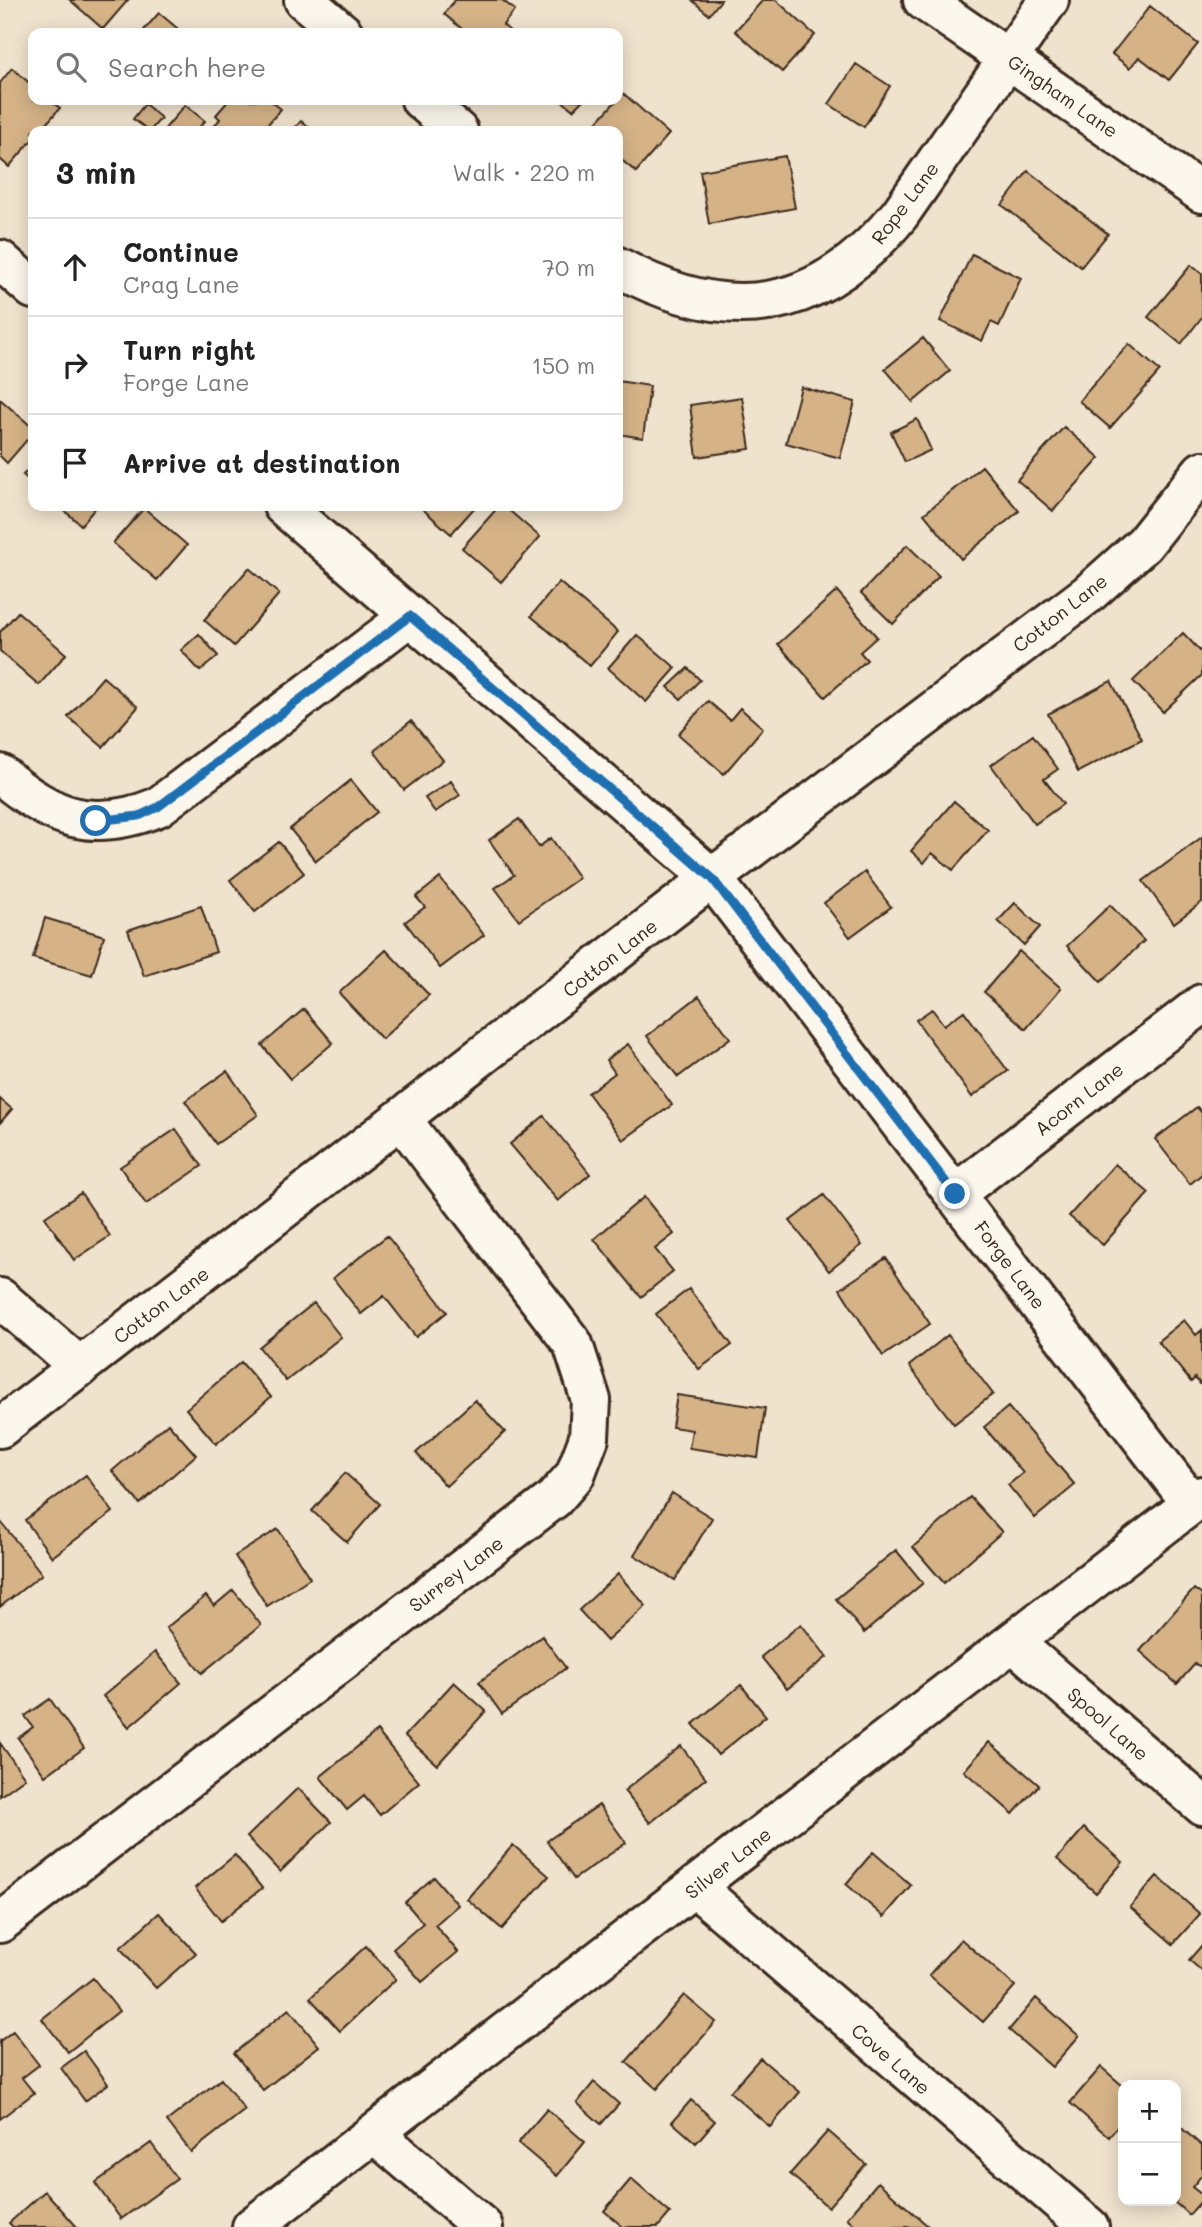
<!DOCTYPE html>
<meta charset="utf-8">
<style>
body{margin:0;font-family:Mali,sans-serif;background:#f6f6f6;color:#222}
.controls{position:absolute;right:21px;bottom:21px;display:grid;overflow:hidden;border-radius:14px;box-shadow:0 4px 18px #0003}
.controls button{width:63px;height:63px;display:grid;place-items:center;padding:0;border:0;border-bottom:2px solid #e0e0e0;background:#fff;color:#222;font:35px sans-serif}
.stop{position:absolute;width:21px;height:21px;margin:-16px;border:5px solid #1f6fb2;border-radius:50%;background:#fff}
.stop.end{background:#1f6fb2;border-color:#fff;box-shadow:0 2px 7px #0008}
.list{margin:0;padding:0;list-style:none}
h2{display:flex;justify-content:space-between;align-items:center;height:91px;margin:0;padding:0 28px;font-size:30px}
h2 small{font-size:23px;font-weight:400;color:#767676}
.list li{display:grid;grid-template-columns:46px 1fr auto;gap:21px;align-items:center;box-sizing:border-box;height:98px;padding:0 28px;border-top:2px solid #e0e0e0}
.list b{display:block;font-size:26px;white-space:nowrap}
.list p{margin:0;font-size:23px;white-space:nowrap;color:#767676}
.list em{font-size:23px;font-style:normal;color:#767676}
.icon{flex:none;width:38px;height:38px;fill:none;stroke:currentColor;stroke-width:2;stroke-linecap:round;stroke-linejoin:round}
.map{position:relative;flex:none;width:1202px;height:2227px;overflow:hidden}
.search{position:absolute;background:#fff;box-shadow:0 4px 18px #0003;left:28px;top:28px;width:595px;height:77px;display:flex;align-items:center;gap:18px;box-sizing:border-box;padding:0 24px;border-radius:14px;color:#767676;font-size:26px}
.panel{position:absolute;background:#fff;box-shadow:0 4px 18px #0003;left:28px;top:126px;width:595px;height:385px;border-radius:14px}
.map>svg:first-child{display:block}
</style>
<div class="map">
<svg width="1202" height="2227" viewBox="0 0 1202 2227">
<rect width="100%" height="100%" fill="#f0e3ce"/>
<filter id="ink" filterUnits="userSpaceOnUse"><feTurbulence type="fractalNoise" baseFrequency=".0143" numOctaves="2"/><feDisplacementMap in="SourceGraphic" scale="14" xChannelSelector="R" yChannelSelector="G"/><feConvolveMatrix kernelMatrix="1 2 1 2 8 2 1 2 1" color-interpolation-filters="sRGB"/></filter>
<g filter="url(#ink)">
<path fill="#d5b387" stroke="#3b2a1e" stroke-width="2" d="M 70,0 L 128,0 L 103,29 Z
M 455,0 L 502,0 L 515,10 L 503,25 L 512,33 L 467,33 L 444,14 Z
M 692,0 L 721,0 L 709,15 Z
M 763,0 L 776,0 L 815,35 L 782,72 L 735,31 Z
M 1150,6 L 1198,44 L 1169,80 L 1139,57 L 1130,68 L 1112,54 Z
M 159,13 L 183,33 L 148,33 L 144,30 Z
M 856,64 L 890,86 L 864,127 L 829,104 Z
M 12,68 L 33,86 L 33,100 L 49,100 L 60,108 L 40,131 L 33,131 L 33,139 L 9,167 L 0,159 L 0,83 Z
M 623,93 L 669,134 L 636,172 L 618,157 L 618,131 L 589,131 Z
M 229,100 L 270,100 L 281,109 L 262,131 L 221,131 L 214,126 L 220,119 L 216,115 Z
M 561,100 L 583,100 L 573,110 Z
M 145,104 L 161,118 L 150,131 L 133,119 Z
M 185,105 L 205,121 L 196,131 L 163,131 Z
M 301,121 L 314,131 L 292,131 Z
M 785,156 L 795,208 L 709,224 L 700,171 Z
M 1028,171 L 1108,234 L 1081,267 L 1002,205 Z
M 972,254 L 1021,278 L 999,326 L 991,322 L 982,341 L 940,321 Z
M 1191,265 L 1202,274 L 1202,317 L 1181,344 L 1148,317 Z
M 923,338 L 950,371 L 913,402 L 885,369 Z
M 1129,344 L 1160,371 L 1110,428 L 1079,401 Z
M 618,381 L 650,386 L 643,438 L 618,434 Z
M 801,387 L 855,402 L 840,458 L 786,443 Z
M 742,397 L 750,449 L 697,457 L 690,405 Z
M 0,399 L 33,428 L 33,433 L 7,463 L 0,456 Z
M 917,419 L 931,450 L 905,462 L 891,432 Z
M 1064,427 L 1100,458 L 1053,511 L 1017,480 Z
M 33,464 L 33,484 L 23,475 Z
M 982,466 L 1019,511 L 961,559 L 924,514 Z
M 59,506 L 97,506 L 81,525 Z
M 419,506 L 476,506 L 451,534 Z
M 499,506 L 504,506 L 540,537 L 501,582 L 462,548 Z
M 144,508 L 187,545 L 157,580 L 113,543 Z
M 907,545 L 939,576 L 893,624 L 861,593 Z
M 249,568 L 279,594 L 234,646 L 204,620 Z
M 559,582 L 618,632 L 590,666 L 531,616 Z
M 837,591 L 877,637 L 860,652 L 867,660 L 825,697 L 778,644 Z
M 18,612 L 66,654 L 39,685 L 0,651 L 0,632 Z
M 1183,633 L 1202,653 L 1202,675 L 1163,712 L 1133,681 Z
M 199,634 L 218,656 L 200,671 L 181,650 Z
M 637,635 L 676,668 L 646,702 L 608,668 Z
M 688,668 L 700,680 L 681,699 L 668,687 Z
M 103,677 L 138,707 L 103,747 L 68,717 Z
M 1111,681 L 1142,739 L 1078,772 L 1048,714 Z
M 708,701 L 730,720 L 740,708 L 763,728 L 724,774 L 678,734 Z
M 411,721 L 443,760 L 404,790 L 374,751 Z
M 1033,735 L 1058,769 L 1044,779 L 1063,804 L 1035,824 L 991,765 Z
M 351,780 L 377,812 L 316,861 L 290,829 Z
M 451,781 L 460,795 L 435,812 L 425,798 Z
M 954,801 L 988,830 L 953,870 L 932,853 L 924,863 L 911,851 Z
M 519,819 L 539,847 L 551,838 L 579,878 L 519,920 L 495,888 L 514,875 L 489,840 Z
M 1202,837 L 1202,902 L 1174,923 L 1143,881 Z
M 279,842 L 304,873 L 255,912 L 230,880 Z
M 865,872 L 891,907 L 850,937 L 824,903 Z
M 440,878 L 484,935 L 440,968 L 405,922 L 425,907 L 416,897 Z
M 1015,903 L 1040,927 L 1024,945 L 998,921 Z
M 1110,905 L 1144,941 L 1101,982 L 1067,946 Z
M 201,906 L 216,952 L 144,976 L 128,930 Z
M 45,918 L 104,936 L 92,975 L 33,958 Z
M 386,950 L 429,995 L 382,1039 L 339,993 Z
M 1019,951 L 1061,988 L 1026,1029 L 984,992 Z
M 699,996 L 730,1038 L 678,1077 L 647,1036 Z
M 304,1009 L 333,1043 L 290,1079 L 262,1045 Z
M 932,1009 L 944,1025 L 964,1011 L 1008,1071 L 972,1097 L 916,1020 Z
M 628,1044 L 672,1105 L 623,1140 L 588,1093 L 615,1073 L 606,1060 Z
M 227,1071 L 258,1115 L 216,1144 L 185,1101 Z
M 0,1099 L 12,1109 L 0,1123 Z
M 1197,1107 L 1202,1113 L 1202,1174 L 1190,1184 L 1155,1139 Z
M 544,1116 L 590,1174 L 558,1201 L 510,1144 Z
M 176,1129 L 202,1166 L 146,1204 L 120,1167 Z
M 1115,1164 L 1149,1193 L 1103,1245 L 1069,1216 Z
M 81,1193 L 110,1236 L 74,1260 L 45,1217 Z
M 824,1195 L 862,1245 L 829,1271 L 790,1221 Z
M 644,1197 L 674,1234 L 655,1249 L 673,1271 L 641,1297 L 594,1239 Z
M 387,1236 L 447,1312 L 416,1337 L 384,1296 L 361,1314 L 333,1278 Z
M 886,1258 L 930,1324 L 883,1356 L 840,1289 Z
M 689,1289 L 732,1345 L 699,1369 L 656,1314 Z
M 314,1303 L 341,1337 L 286,1381 L 259,1347 Z
M 1184,1320 L 1196,1335 L 1202,1330 L 1202,1386 L 1195,1378 L 1191,1382 L 1158,1341 Z
M 948,1335 L 993,1394 L 954,1424 L 909,1366 Z
M 241,1362 L 271,1397 L 216,1444 L 186,1409 Z
M 677,1395 L 765,1408 L 758,1458 L 689,1448 L 692,1430 L 672,1427 Z
M 475,1400 L 505,1432 L 446,1486 L 416,1453 Z
M 1008,1407 L 1075,1485 L 1035,1518 L 1008,1485 L 1023,1473 L 984,1427 Z
M 168,1423 L 196,1455 L 140,1504 L 112,1471 Z
M 345,1473 L 380,1504 L 347,1542 L 312,1511 Z
M 86,1475 L 113,1512 L 52,1557 L 25,1520 Z
M 672,1493 L 712,1518 L 675,1580 L 634,1555 Z
M 970,1497 L 1002,1532 L 944,1583 L 913,1547 Z
M 1,1522 L 42,1574 L 0,1607 L 0,1523 Z
M 278,1529 L 310,1578 L 267,1606 L 235,1556 Z
M 896,1550 L 923,1583 L 864,1633 L 836,1599 Z
M 618,1574 L 646,1606 L 607,1641 L 579,1610 Z
M 1194,1589 L 1202,1595 L 1202,1667 L 1195,1664 L 1177,1684 L 1140,1651 Z
M 233,1590 L 261,1625 L 202,1673 L 166,1628 L 206,1596 L 214,1606 Z
M 801,1624 L 827,1657 L 787,1689 L 761,1657 Z
M 542,1636 L 566,1668 L 502,1714 L 479,1682 Z
M 155,1652 L 181,1683 L 129,1727 L 103,1696 Z
M 454,1682 L 486,1711 L 437,1765 L 405,1736 Z
M 741,1685 L 766,1716 L 718,1755 L 693,1724 Z
M 50,1699 L 84,1748 L 45,1776 L 18,1738 L 33,1727 L 25,1716 Z
M 377,1731 L 419,1782 L 380,1815 L 364,1796 L 347,1810 L 320,1777 Z
M 989,1742 L 1039,1785 L 1013,1814 L 964,1771 Z
M 0,1743 L 25,1778 L 0,1796 Z
M 681,1746 L 706,1778 L 650,1823 L 624,1791 Z
M 298,1788 L 331,1822 L 280,1872 L 247,1837 Z
M 599,1805 L 626,1843 L 574,1879 L 547,1841 Z
M 1084,1828 L 1123,1862 L 1096,1893 L 1057,1859 Z
M 513,1845 L 549,1876 L 502,1929 L 467,1899 Z
M 873,1852 L 911,1885 L 884,1917 L 846,1884 Z
M 235,1855 L 262,1888 L 221,1921 L 195,1888 Z
M 1157,1876 L 1200,1914 L 1173,1944 L 1130,1907 Z
M 434,1877 L 458,1905 L 435,1925 L 458,1952 L 422,1982 L 393,1949 L 423,1923 L 405,1902 Z
M 159,1913 L 196,1953 L 156,1988 L 120,1948 Z
M 961,1939 L 1015,1986 L 983,2022 L 929,1975 Z
M 1202,1945 L 1202,1971 L 1189,1960 Z
M 366,1946 L 396,1979 L 340,2031 L 310,1998 Z
M 93,1978 L 119,2011 L 68,2052 L 42,2019 Z
M 684,1995 L 716,2022 L 657,2089 L 626,2062 Z
M 1036,1998 L 1079,2036 L 1052,2067 L 1009,2030 Z
M 289,2009 L 319,2046 L 263,2090 L 234,2053 Z
M 13,2031 L 39,2065 L 22,2078 L 34,2093 L 0,2119 L 0,2041 Z
M 84,2051 L 108,2084 L 85,2101 L 61,2068 Z
M 760,2058 L 800,2092 L 770,2127 L 730,2092 Z
M 1101,2067 L 1123,2086 L 1123,2120 L 1109,2137 L 1070,2103 Z
M 221,2079 L 245,2110 L 191,2152 L 167,2121 Z
M 594,2082 L 619,2104 L 601,2124 L 577,2103 Z
M 691,2100 L 715,2121 L 696,2143 L 672,2122 Z
M 547,2109 L 585,2142 L 557,2176 L 518,2143 Z
M 1178,2125 L 1202,2146 L 1202,2175 L 1192,2187 L 1202,2195 L 1202,2200 L 1189,2215 L 1173,2201 L 1176,2201 Z
M 828,2131 L 866,2164 L 828,2207 L 790,2174 Z
M 151,2143 L 177,2179 L 121,2219 L 95,2183 Z
M 631,2179 L 670,2213 L 658,2227 L 623,2227 L 604,2211 Z
M 878,2182 L 929,2227 L 857,2227 L 847,2218 Z
M 45,2191 L 77,2227 L 13,2227 L 9,2223 Z"/>
<g fill="none" stroke-linecap="round" stroke-linejoin="round">
<g stroke="#3b2a1e" stroke-width="44">
<path id="minor" d="M 304,0 L 343,33
M 923,0 L 1202,193
M 421,100 L 458,131
M 0,260 L 33,289
M 618,267 C 729,327 819,314 900,214 L 1049,0
M 283,506 L 712,878 L 1192,1504
M 0,774 C 51,818 92,834 158,807 L 410,616
M 955,1194 L 1202,1004
M 0,1298 L 80,1367
M 0,1428 L 712,878 L 1088,594 L 1144,544 L 1202,471
M 1014,1643 L 1202,1805
M 696,1888 L 1089,2227
M 0,1923 L 554,1499 L 575,1475 L 589,1438 L 591,1400 L 573,1344 L 402,1120
M 374,2133 L 483,2227
M 252,2227 L 1202,1496"/>
</g>
<use href="#minor" stroke="#fbf7ec" stroke-width="38"/>
</g>
</g>
<g fill="none" stroke-linecap="round" stroke-linejoin="round" filter="url(#ink)">
<path stroke="#1f6fb2" stroke-width="9" d="M 96,821 L 139,816 L 158,807 L 410,616 L 712,878 L 955,1194"/>
</g>
<g text-anchor="middle" stroke-width="7" stroke-linejoin="round" paint-order="stroke">
<g font-size="19" fill="#3b2a1e" stroke="#fbf7ec">
<text transform="translate(1063 96) rotate(35)" y="7">Gingham Lane</text>
<text transform="translate(905 203) rotate(-53)" y="7">Rope Lane</text>
<text transform="translate(1060 613) rotate(-38)" y="7">Cotton Lane</text>
<text transform="translate(610 958) rotate(-38)" y="7">Cotton Lane</text>
<text transform="translate(1079 1099) rotate(-38)" y="7">Acorn Lane</text>
<text transform="translate(1010 1265) rotate(53)" y="7">Forge Lane</text>
<text transform="translate(161 1305) rotate(-37)" y="7">Cotton Lane</text>
<text transform="translate(456 1574) rotate(-37)" y="7">Surrey Lane</text>
<text transform="translate(1108 1724) rotate(41)" y="7">Spool Lane</text>
<text transform="translate(728 1863) rotate(-38)" y="7">Silver Lane</text>
<text transform="translate(891 2059) rotate(41)" y="7">Cove Lane</text>
</g>
</g>
</svg>
<div class="controls">
<button>+</button>
<button>−</button>
</div>
<div class="stop" style="left:96px;top:821px"></div>
<div class="stop end" style="left:955px;top:1194px"></div>
<div class="search"><svg class="icon" aria-label="search" viewBox="0 0 24 24"><circle cx="10" cy="10" r="6"/><path d="M15 15l6 6"/></svg>Search here</div>
<section class="panel">
<h2>3 min<small>Walk · 220 m</small></h2>
<ul class="list">
<li><svg class="icon" aria-label="ahead" viewBox="0 0 24 24"><path d="M12 20V5M6 11l6-6 6 6"/></svg><div><b>Continue</b><p>Crag Lane</p></div><em>70 m</em></li>
<li><svg class="icon" aria-label="right" viewBox="0 0 24 24"><path d="M7 20v-9h11M14 6l5 5-5 5"/></svg><div><b>Turn right</b><p>Forge Lane</p></div><em>150 m</em></li>
<li><svg class="icon" aria-label="arrive" viewBox="0 0 24 24"><path d="M6 21V4h12l-3 4 3 4H6"/></svg><div><b>Arrive at destination</b></div></li>
</ul>
</section>
</div>
